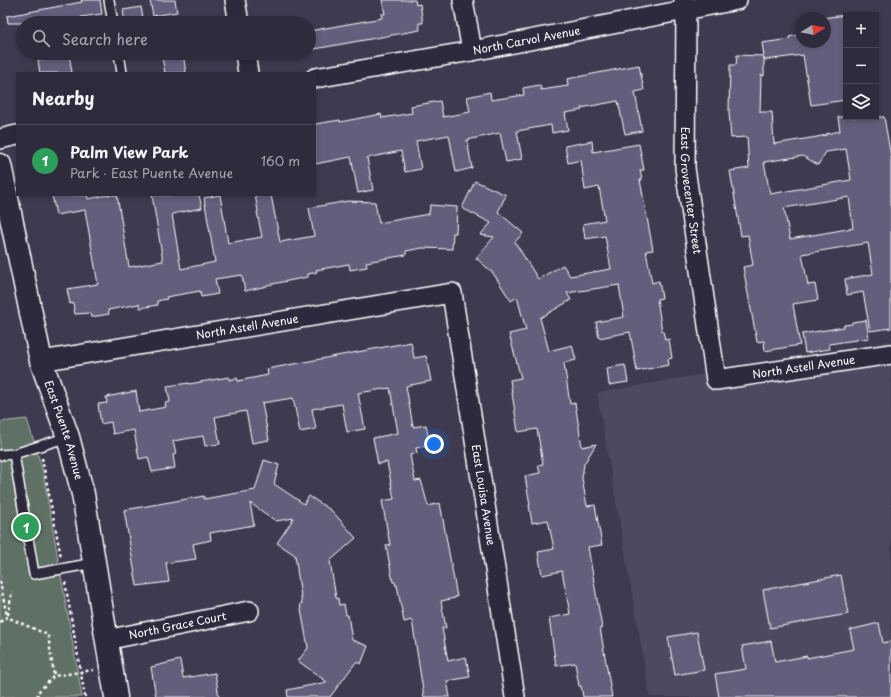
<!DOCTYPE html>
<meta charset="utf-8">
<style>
body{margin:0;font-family:"Playpen Sans",sans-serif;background:#3a3847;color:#f1f3f6}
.controls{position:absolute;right:12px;top:12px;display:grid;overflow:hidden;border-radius:0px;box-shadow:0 2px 6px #0003}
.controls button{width:36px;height:36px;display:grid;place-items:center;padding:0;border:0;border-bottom:1px solid #494856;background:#2e2c3c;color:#f1f3f6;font:20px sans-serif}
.compass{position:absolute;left:795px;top:12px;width:36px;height:36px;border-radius:50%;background:#2e2c3c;box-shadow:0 2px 6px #0003;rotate:80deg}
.you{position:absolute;left:434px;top:444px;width:14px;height:14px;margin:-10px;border:3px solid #fff;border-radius:50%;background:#1a73e8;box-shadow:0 0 0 6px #1a73e833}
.badge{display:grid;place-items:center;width:26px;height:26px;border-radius:50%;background:#8c9099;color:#fff;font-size:13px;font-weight:700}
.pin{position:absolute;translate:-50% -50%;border:2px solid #fff;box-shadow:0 1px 4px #0006}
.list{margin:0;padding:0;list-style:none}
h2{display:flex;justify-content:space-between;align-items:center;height:52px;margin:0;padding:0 16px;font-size:17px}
h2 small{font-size:13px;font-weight:400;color:#a7a7af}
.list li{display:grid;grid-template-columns:26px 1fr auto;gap:12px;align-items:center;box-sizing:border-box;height:72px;padding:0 16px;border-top:1px solid #494856}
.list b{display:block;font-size:15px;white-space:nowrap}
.list p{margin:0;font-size:13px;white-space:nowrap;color:#a7a7af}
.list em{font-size:13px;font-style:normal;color:#a7a7af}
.icon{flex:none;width:22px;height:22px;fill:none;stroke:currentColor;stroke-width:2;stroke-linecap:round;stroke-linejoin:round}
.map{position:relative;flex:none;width:891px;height:697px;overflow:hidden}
.search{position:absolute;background:#2e2c3c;box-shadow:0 2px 6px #0003;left:16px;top:16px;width:300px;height:44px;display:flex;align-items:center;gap:10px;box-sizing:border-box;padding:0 14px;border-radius:22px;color:#a7a7af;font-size:15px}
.panel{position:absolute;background:#2e2c3c;box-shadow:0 2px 6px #0003;left:16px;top:72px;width:300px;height:124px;border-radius:0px}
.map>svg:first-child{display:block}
</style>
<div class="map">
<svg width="891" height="697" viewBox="0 0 891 697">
<rect width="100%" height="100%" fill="#3e3a50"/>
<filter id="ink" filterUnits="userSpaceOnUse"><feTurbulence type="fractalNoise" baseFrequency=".025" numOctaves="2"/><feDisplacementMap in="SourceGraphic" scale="8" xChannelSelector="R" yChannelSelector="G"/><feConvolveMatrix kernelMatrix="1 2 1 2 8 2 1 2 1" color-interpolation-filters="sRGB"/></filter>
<g filter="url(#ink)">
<path fill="#4d4960" d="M 891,341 L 891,697 L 650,697 L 597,393 Z"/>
<path fill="#5f6f65" stroke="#afb7b2" d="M 27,419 L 43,472 L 82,697 L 0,697 L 0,422 Z"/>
<path fill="#625e7c" stroke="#fff" fill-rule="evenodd" d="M 81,0 L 100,0 L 102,14 L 81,17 L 82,23 L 8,23 L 7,16 L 82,2 Z
M 150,0 L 175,0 L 177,12 L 153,16 Z
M 382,0 L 415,0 L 416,5 L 420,4 L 423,23 L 419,23 L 420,30 L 309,50 L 309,31 L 382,18 L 381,14 L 385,14 Z
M 141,7 L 144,23 L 125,23 L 123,10 Z
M 846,15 L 846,100 L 811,105 L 803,55 L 765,60 L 764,57 L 764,76 L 761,75 L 760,112 L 772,112 L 774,144 L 817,137 L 826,135 L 826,134 L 840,131 L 838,117 L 884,117 L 891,157 L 891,328 L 870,331 L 863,292 L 847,295 L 845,279 L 873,274 L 868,243 L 802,254 L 808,285 L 815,284 L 818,300 L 793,304 L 800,345 L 765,351 L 764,341 L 757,342 L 743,267 L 753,265 L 748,235 L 741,236 L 730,171 L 749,168 L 747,137 L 731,138 L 729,112 L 730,65 L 736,65 L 737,55 L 764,56 L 762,43 L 790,39 L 789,37 L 801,34 L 801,42 L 825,42 L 825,18 L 821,18 ZM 846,149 L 851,180 L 770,194 L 764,162 L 803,156 L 818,165 L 826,152 ZM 849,197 L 853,228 L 790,239 L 784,208 Z
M 161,53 L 183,53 L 186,73 L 165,73 Z
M 69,54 L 72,73 L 40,73 L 38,60 Z
M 639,65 L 644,90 L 635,92 L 642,131 L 625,134 L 618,101 L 581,108 L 582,110 L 565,113 L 568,130 L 552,133 L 551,125 L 517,131 L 522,159 L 506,162 L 500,133 L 467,140 L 472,168 L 456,172 L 449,135 L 416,141 L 421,169 L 405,172 L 401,151 L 367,158 L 373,190 L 358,193 L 351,157 L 315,164 L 315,124 L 340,120 L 340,122 L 381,114 L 382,118 L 412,113 L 411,106 L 440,101 L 443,117 L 470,112 L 467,97 L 490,92 L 491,100 L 524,95 L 523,88 L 540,85 L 541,90 L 568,86 L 567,79 Z
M 592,141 L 593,152 L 639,144 L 644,170 L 640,170 L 642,180 L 640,180 L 653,250 L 646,251 L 652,283 L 659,281 L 662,298 L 657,299 L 662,331 L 663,331 L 665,340 L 669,339 L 672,358 L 668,359 L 669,365 L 637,371 L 630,332 L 599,338 L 596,322 L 624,317 L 619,285 L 567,293 L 571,300 L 540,318 L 549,351 L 572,345 L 576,360 L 564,363 L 570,404 L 575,403 L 582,447 L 596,444 L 584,464 L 582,478 L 587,506 L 595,505 L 602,545 L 588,547 L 602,628 L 600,628 L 612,697 L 583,697 L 581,686 L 579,686 L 575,663 L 556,666 L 549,618 L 570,614 L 562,571 L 542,575 L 538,552 L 554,549 L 548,520 L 532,523 L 529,505 L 530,505 L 525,476 L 540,473 L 538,465 L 543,464 L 537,429 L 518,432 L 510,380 L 521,378 L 509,334 L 526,330 L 517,297 L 511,301 L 493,273 L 476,258 L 494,237 L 480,235 L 491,223 L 462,208 L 475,181 L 506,195 L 498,212 L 523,233 L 515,242 L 538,279 L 563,265 L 570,276 L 611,269 L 605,236 L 585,239 L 583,224 L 605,220 L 599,187 L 585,190 L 581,160 L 568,163 L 565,146 Z
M 52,195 L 87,195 L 88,199 L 108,195 L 117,195 L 129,267 L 163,261 L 152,195 L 199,195 L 202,208 L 172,214 L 181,269 L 215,262 L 204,198 L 220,195 L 228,243 L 262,237 L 257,212 L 258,211 L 255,195 L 271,195 L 280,242 L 314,236 L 309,208 L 348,201 L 375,202 L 379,223 L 429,214 L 430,205 L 457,207 L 456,233 L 453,233 L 452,249 L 422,248 L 406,251 L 406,255 L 366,262 L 367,267 L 350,270 L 349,264 L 316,270 L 317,272 L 308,274 L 308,277 L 267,285 L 267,286 L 245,291 L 242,275 L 215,279 L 218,294 L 201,297 L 200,291 L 166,297 L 167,299 L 157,301 L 158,305 L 140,308 L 139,304 L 108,310 L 109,314 L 91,317 L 90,313 L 75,314 L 73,303 L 70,304 L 67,289 L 98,284 L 85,210 L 56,215 Z
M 866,320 L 869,338 L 829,344 L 830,349 L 805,353 L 802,334 L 844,327 L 844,325 L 852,324 L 852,322 Z
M 411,342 L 414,358 L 426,356 L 431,381 L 406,386 L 413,427 L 426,425 L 430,445 L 416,448 L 417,453 L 410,455 L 415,481 L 421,480 L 428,506 L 440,503 L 457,597 L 455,597 L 455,598 L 441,601 L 446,628 L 442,628 L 448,661 L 466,657 L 470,677 L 447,681 L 450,697 L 424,697 L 412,620 L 404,622 L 397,585 L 396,586 L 395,582 L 393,582 L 386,545 L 390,545 L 382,501 L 394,499 L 387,462 L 378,464 L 373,438 L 398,433 L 390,388 L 358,393 L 365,429 L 347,432 L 342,404 L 312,409 L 316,429 L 300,432 L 293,398 L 262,403 L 269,440 L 252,443 L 246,411 L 215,417 L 220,444 L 205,446 L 203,436 L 173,441 L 176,454 L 173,455 L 175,468 L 152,472 L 148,457 L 139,459 L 134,430 L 113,434 L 111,422 L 101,424 L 98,404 L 107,403 L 106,397 L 136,391 L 139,412 L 166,407 L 165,403 L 170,402 L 167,386 L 189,383 L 189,384 L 229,377 L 229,380 L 237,378 L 238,381 L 268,375 L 267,369 Z
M 625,365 L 628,382 L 609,385 L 607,368 Z
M 264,460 L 279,465 L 274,484 L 304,504 L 309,496 L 332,511 L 356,538 L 330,561 L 336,598 L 338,598 L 339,605 L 344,604 L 346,615 L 348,615 L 352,640 L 368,646 L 361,664 L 356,662 L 330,697 L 288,697 L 287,690 L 327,682 L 298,661 L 308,648 L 300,604 L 302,604 L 295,555 L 277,543 L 294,518 L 276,521 L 250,503 L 254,525 L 210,533 L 211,540 L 193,544 L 196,559 L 166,563 L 169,582 L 137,586 L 124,510 L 204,496 L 204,499 L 255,490 Z
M 841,575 L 848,614 L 770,628 L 763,590 Z
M 879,623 L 883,643 L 891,641 L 891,697 L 719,697 L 715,674 L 746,669 L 742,646 L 771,641 L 775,662 L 807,656 L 807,658 L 854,649 L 850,630 Z
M 697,632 L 704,670 L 675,675 L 668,637 Z
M 180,660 L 183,678 L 215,673 L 219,697 L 156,697 L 151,667 Z"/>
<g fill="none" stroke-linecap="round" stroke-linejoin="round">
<g stroke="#fff" stroke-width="12">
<path id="service" d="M 109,0 L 113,23
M 119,53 L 122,73
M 14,454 L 34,574 L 94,563
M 0,455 L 14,454 L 68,437"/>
</g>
<g stroke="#fff" stroke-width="22">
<g id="minor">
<path d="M 235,0 L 239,23"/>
<path d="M 463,0 L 472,51"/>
<path id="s1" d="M 684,0 L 686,10 L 685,168 L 716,380 L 891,354"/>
<path d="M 245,53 L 248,73"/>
<path id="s2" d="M 315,78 L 472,51 L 737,0"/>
<path d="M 0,139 L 17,135"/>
<path id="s3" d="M 41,361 L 452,293 L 515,697"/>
<path id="s4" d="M 106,640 L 249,611"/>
</g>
</g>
<g stroke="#fff" stroke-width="25">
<g id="secondary">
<path id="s5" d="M 0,165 L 41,361 L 68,437 L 83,494 L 116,697"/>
</g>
</g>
<path stroke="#fff" stroke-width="2.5" stroke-dasharray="3 3" stroke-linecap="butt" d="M 42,458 L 61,557
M 0,581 L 7,617
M 65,582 L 85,697
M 8,615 L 12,591
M 0,622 L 7,617 L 48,635 L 54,676
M 38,697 L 37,693 L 54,676 L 93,670"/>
<use href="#service" stroke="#2f2a3d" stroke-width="9"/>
<use href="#minor" stroke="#2f2a3d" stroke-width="19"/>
<use href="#secondary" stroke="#2f2a3d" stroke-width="22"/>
</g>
</g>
<g text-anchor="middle" stroke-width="3" stroke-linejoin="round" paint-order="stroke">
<g font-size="11" fill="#fff" stroke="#2f2a3d">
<text dy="4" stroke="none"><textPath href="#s2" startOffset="215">North Carvol Avenue</textPath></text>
<text dy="4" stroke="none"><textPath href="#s1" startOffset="191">East Grovecenter Street</textPath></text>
<text dy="4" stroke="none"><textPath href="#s3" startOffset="209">North Astell Avenue</textPath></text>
<text dy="4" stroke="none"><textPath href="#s1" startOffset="471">North Astell Avenue</textPath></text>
<text dy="4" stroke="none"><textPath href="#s5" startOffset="273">East Puente Avenue</textPath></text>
<text dy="4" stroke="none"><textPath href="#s3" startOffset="621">East Louisa Avenue</textPath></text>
<text dy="4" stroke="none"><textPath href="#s4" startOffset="73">North Grace Court</textPath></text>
</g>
</g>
</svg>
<div class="controls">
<button>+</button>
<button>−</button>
<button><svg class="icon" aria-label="layers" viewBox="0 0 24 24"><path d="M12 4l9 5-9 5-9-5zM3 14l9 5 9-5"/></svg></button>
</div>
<svg class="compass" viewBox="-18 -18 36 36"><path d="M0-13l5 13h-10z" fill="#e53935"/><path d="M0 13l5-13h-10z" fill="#a7a7af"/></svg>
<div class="you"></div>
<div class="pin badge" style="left:26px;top:527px;background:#2e9e5b">1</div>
<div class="search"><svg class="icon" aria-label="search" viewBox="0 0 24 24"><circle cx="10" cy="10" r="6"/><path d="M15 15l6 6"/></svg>Search here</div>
<section class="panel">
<h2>Nearby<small></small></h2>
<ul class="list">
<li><span class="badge" style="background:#2e9e5b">1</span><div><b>Palm View Park</b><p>Park · East Puente Avenue</p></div><em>160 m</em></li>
</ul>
</section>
</div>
